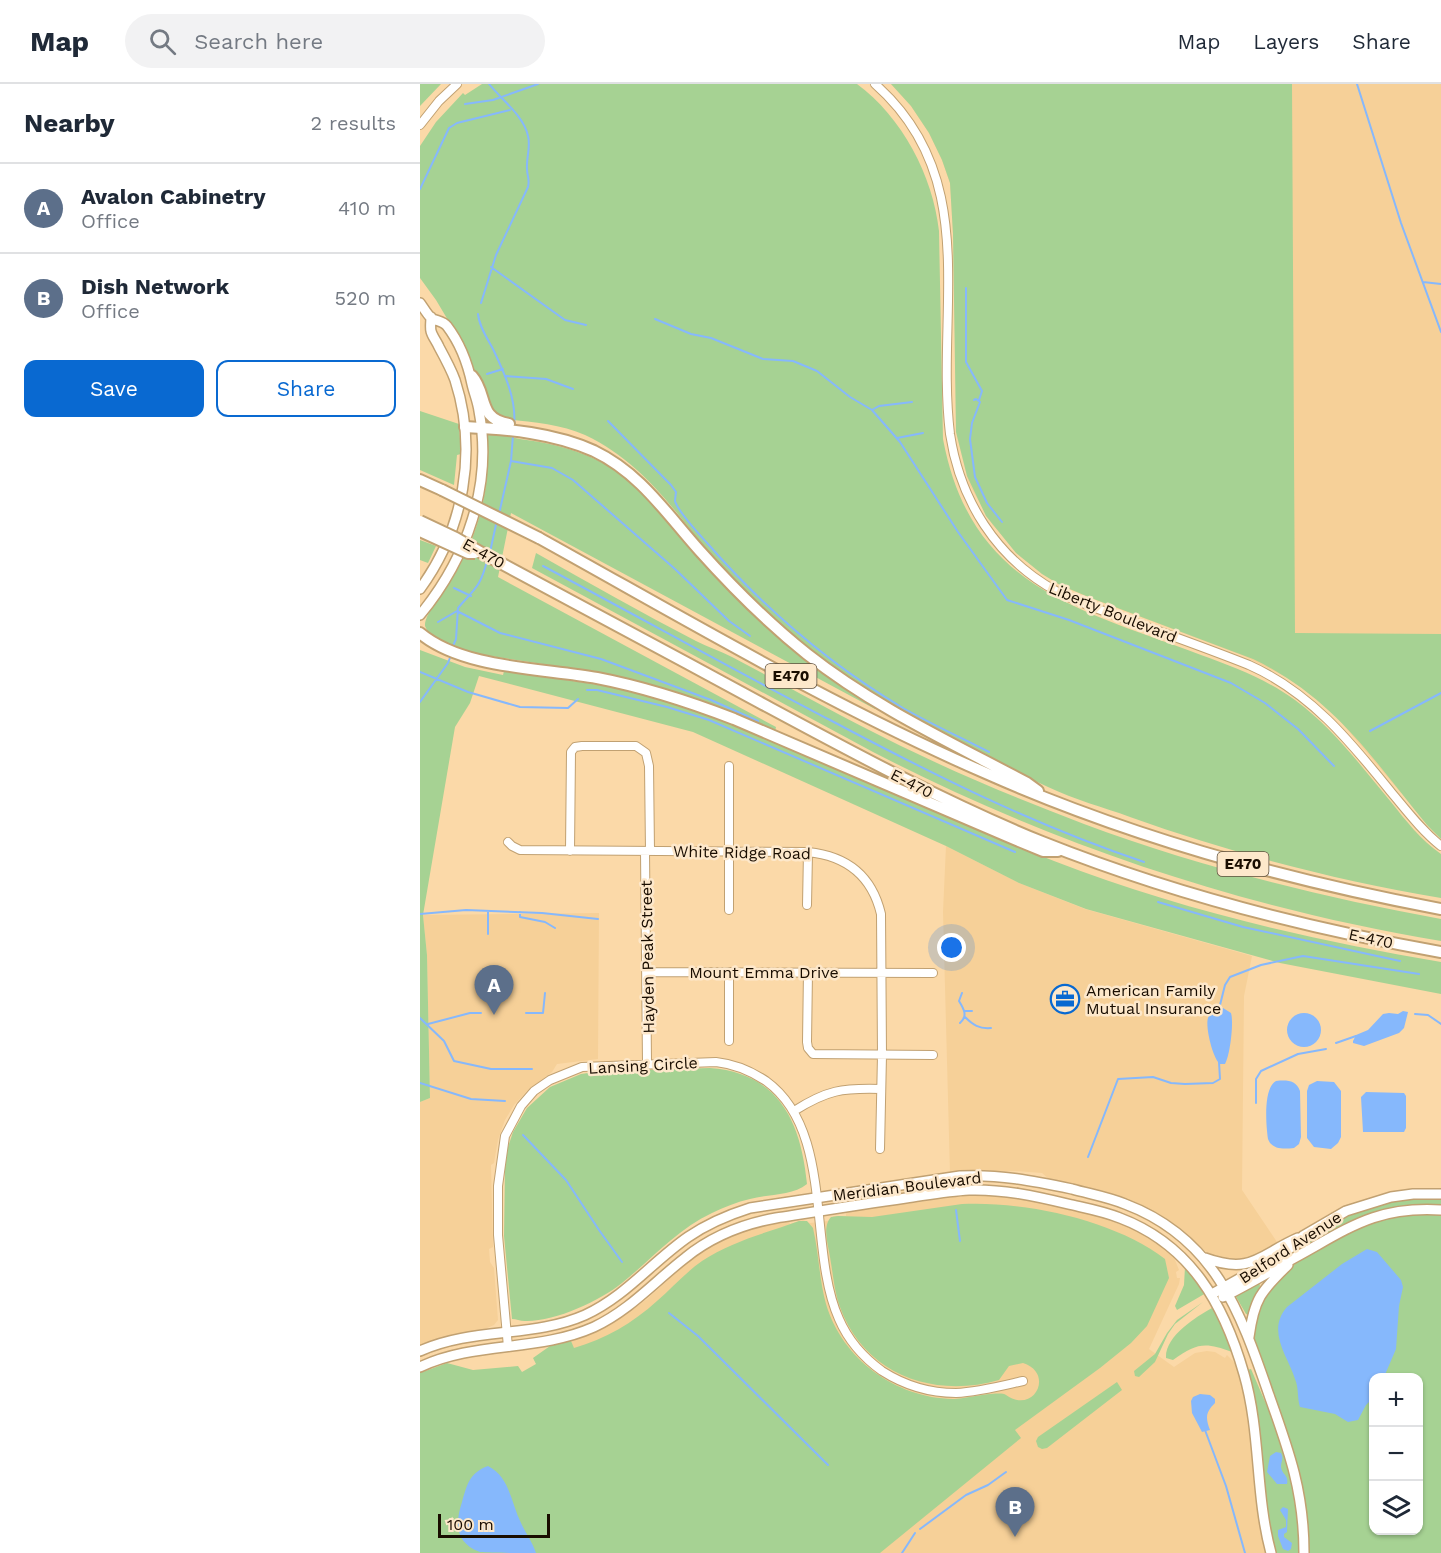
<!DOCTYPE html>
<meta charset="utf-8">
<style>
body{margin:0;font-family:"Work Sans",sans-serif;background:#f2f2f3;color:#1f2937}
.controls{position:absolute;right:18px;bottom:18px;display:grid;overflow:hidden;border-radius:12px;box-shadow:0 2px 4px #0004}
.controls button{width:54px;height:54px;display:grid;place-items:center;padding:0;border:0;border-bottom:2px solid #e0e1e3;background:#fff;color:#1f2937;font:30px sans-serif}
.scale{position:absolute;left:18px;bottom:15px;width:112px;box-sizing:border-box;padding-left:6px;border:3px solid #190d00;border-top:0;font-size:16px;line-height:21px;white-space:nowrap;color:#190d00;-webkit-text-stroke:4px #fde8cb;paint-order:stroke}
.you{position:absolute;left:532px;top:864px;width:21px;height:21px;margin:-15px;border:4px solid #fff;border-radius:50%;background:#1a73e8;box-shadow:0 0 0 9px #1a73e833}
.badge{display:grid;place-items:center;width:39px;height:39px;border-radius:50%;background:#0969d1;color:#fff;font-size:20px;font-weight:700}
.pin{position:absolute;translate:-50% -50px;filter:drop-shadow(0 2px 3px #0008)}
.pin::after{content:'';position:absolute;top:32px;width:21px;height:18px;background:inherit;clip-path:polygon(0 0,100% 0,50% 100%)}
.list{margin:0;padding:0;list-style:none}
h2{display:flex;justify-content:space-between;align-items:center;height:78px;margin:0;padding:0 24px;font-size:26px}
h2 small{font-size:20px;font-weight:400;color:#747a83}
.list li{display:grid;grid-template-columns:39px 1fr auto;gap:18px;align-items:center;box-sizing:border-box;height:90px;padding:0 24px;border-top:2px solid #e0e1e3}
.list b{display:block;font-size:22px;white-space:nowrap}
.list p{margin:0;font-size:20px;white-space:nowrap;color:#747a83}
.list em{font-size:20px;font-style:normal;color:#747a83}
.actions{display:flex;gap:12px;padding:18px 24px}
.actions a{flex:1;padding:14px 0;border:2px solid #0969d1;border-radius:12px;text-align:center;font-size:21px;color:#0969d1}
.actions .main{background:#0969d1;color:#fff}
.icon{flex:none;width:33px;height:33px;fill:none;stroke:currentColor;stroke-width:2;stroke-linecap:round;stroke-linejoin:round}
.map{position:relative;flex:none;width:1021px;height:1469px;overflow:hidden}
header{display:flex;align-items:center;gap:36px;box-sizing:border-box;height:84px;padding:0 30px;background:#fff;border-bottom:2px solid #e0e1e3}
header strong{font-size:28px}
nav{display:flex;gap:33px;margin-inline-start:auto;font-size:21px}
.search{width:420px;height:54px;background:#f2f2f3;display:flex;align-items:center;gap:15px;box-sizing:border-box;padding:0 21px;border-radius:33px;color:#747a83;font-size:22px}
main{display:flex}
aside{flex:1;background:#fff}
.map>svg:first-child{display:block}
</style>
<header>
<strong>Map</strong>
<div class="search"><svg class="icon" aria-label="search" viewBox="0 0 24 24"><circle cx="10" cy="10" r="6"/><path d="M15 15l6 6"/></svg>Search here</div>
<nav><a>Map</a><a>Layers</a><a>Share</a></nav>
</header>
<main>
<aside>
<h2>Nearby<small>2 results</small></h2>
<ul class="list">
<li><span class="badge" style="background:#5c6f8a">A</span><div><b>Avalon Cabinetry</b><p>Office</p></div><em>410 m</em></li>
<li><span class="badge" style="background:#5c6f8a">B</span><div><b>Dish Network</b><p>Office</p></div><em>520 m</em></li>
</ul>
<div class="actions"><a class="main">Save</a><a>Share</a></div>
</aside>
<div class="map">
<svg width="1021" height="1469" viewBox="0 0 1021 1469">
<rect width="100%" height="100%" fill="#fbd9a8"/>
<path fill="#f6d098" d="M 471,0 L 1021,0 L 1021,669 L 981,709 L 915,631 L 891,610 L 868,594 L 824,572 L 671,514 L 640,501 L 602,474 L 572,440 L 549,400 L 537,352 L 533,150 L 530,99 L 522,76 L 509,49 L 491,22 Z
M 526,762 L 599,799 L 665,825 L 832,872 L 824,912 L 822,1106 L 859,1161 L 831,1176 L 811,1178 L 789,1170 L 760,1146 L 740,1132 L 722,1122 L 695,1112 L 629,1095 L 622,1089 L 595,1087 L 530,1089 L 523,828 Z
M 179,829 L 178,975 L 137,980 L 132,988 L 107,1007 L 94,1021 L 85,1036 L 78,1056 L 74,1079 L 71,1081 L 73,1163 L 69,1165 L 70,1178 L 74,1184 L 78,1236 L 74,1241 L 65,1245 L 26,1253 L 0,1262 L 0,1018 L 10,1014 L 7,871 L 3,831 Z
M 551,1111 L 572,1111 L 609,1115 L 681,1132 L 723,1149 L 753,1171 L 759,1186 L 756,1188 L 757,1194 L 760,1194 L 759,1200 L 729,1265 L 754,1283 L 775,1269 L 787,1267 L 795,1268 L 805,1274 L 807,1271 L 816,1280 L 823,1301 L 831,1350 L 838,1434 L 847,1469 L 346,1469 L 153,1264 L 151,1257 L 178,1246 L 202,1233 L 227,1215 L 276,1171 L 313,1150 L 345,1140 L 369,1136 L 370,1140 L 383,1136 L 390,1139 L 408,1137 L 414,1132 L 426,1132 L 426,1128 Z"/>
<path fill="#a6d293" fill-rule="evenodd" d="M 0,0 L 21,0 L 0,22 Z
M 62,0 L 437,0 C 482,33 513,92 519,147 L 523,355 C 551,504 659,525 781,571 C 814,583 846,595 875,616 C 913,644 941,682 971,718 C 986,737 1001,756 1021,770 L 1021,814 C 915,796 811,769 710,733 C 683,723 655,716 628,703 C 599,690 570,673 541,658 C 498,635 454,613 414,584 C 374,556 337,522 304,486 C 259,436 230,382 165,351 C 139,339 107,338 79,334 L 73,330 L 44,263 L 16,216 L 0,194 L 0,62 L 16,38 L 43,9 L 45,11 Z
M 471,0 L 872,0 L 875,549 L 1021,550 L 1021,755 L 1007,741 C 952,674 914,614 833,575 L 671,514 L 640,501 L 622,490 L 596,469 L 566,432 L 547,392 L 536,348 L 533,150 L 530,99 L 522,76 L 509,49 L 491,22 Z
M 0,327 L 39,340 L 41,370 L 37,371 L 34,401 L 0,386 Z
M 68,350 C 78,350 90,353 100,355 C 145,361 185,373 220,405 C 246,430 265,462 293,487 C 346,534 403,578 458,624 L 455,625 L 91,429 L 78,493 L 356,643 L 355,648 L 192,592 L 162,586 L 51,569 L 26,560 L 8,548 L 5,542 C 4,530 25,507 32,495 C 51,464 65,425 67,389 C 67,377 66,364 66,352 Z
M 0,456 L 16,462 L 8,479 L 0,476 Z
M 116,469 C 169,499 222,529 276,557 C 288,563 300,567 312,573 C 375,606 436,641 500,671 C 554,697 609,719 664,740 C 780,783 900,813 1021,835 L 1021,857 C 820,823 633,761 453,668 L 112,484 Z
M 0,566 L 45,583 L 83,591 L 84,587 C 143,596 202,602 259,620 C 301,634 342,652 383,670 C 467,705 549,744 634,777 C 758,825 890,856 1021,878 L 1021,910 L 860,879 L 666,825 L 599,799 L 526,762 L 273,648 L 59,592 L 50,619 L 35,643 L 3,831 L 7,871 L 10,1014 L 0,1018 Z
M 290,984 C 359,989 381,1038 387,1100 C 372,1112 348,1110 330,1115 C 317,1118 304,1123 292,1129 C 256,1146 232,1175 202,1199 C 180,1217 134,1238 105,1237 C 100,1237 96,1235 92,1235 L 84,1152 L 85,1084 L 88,1063 L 93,1048 L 107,1024 L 130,1003 L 161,990 L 182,987 Z
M 1000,1114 L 1021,1114 L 1021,1122 C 969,1120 934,1135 890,1160 L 888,1156 C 919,1129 959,1118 1000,1114 Z
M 542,1120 C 605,1117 695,1136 745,1175 L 749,1194 L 727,1242 L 711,1259 L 680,1284 L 595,1346 L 601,1354 L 460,1469 L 0,1469 L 0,1289 L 27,1279 L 53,1286 L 98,1282 L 102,1288 L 116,1280 L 113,1274 L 130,1262 L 151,1257 L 154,1264 C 185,1255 213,1239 237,1217 C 252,1204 265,1189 282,1177 C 312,1157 346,1149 379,1137 L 387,1137 L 393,1144 C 399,1169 399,1195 406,1220 C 422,1275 476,1314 533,1315 C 544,1315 580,1306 586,1311 C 614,1331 635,1289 603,1279 L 589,1282 L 579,1296 C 513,1315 444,1290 420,1223 C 414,1207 413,1189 410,1173 C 408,1160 402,1143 411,1133 L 418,1132 L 452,1133 Z
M 1001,1129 L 1021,1130 L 1021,1469 L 888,1469 C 888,1436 884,1404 875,1372 C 864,1333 846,1297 835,1258 C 833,1243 836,1227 843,1213 C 857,1185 921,1149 951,1138 C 967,1133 984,1131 1001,1129 ZM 954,1294 L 998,1294 L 998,1446 L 954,1446 Z
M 765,1183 L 786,1209 L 757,1226 L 755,1222 L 764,1201 Z
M 839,1198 L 840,1202 L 828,1231 L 826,1230 L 815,1211 Z
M 783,1218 L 755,1240 L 748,1250 L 735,1278 L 719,1293 L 715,1292 L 714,1287 L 735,1270 L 747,1249 L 757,1236 Z
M 792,1224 L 795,1224 L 812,1268 C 785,1258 777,1259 753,1276 L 746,1274 C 745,1252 776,1233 792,1224 Z
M 831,1285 L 862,1357 L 877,1419 L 879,1469 L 855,1469 C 840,1409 846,1346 827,1286 Z
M 697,1298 L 702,1306 L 627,1364 L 622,1365 L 618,1363 L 616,1357 L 618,1353 Z"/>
<path fill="#86b8fc" d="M 803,924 L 811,929 C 814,938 810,972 805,980 L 800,980 C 793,975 785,943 788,934 C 789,931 792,928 794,926 Z
M 983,927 L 988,928 L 984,944 L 979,949 L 944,962 L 933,959 L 933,957 L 936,951 L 948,946 L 963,930 L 969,929 L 978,930 Z
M867 946a17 17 0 1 1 34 0a17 17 0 1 1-34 0Z
M 856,997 C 867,996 876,996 880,1007 L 881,1053 L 879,1060 L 874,1064 C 864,1065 852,1066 848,1055 C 846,1041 843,1004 856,997 Z
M 897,997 L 914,998 L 921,1007 L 921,1053 L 918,1059 L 911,1065 L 894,1063 L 887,1054 L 887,1007 L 889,1001 Z
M 946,1008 L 984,1009 L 986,1012 L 986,1044 L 984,1048 L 943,1048 L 941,1013 Z
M 947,1165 L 957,1168 L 981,1196 L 983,1203 L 979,1222 L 976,1265 L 964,1293 L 954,1294 L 953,1314 L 946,1321 L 938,1336 L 928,1338 L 915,1330 L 880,1323 C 877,1314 879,1304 875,1295 C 868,1272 846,1247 867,1223 L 922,1180 Z
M 780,1310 L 790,1311 L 795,1315 L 795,1319 C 786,1328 785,1333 790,1346 L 782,1348 L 772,1329 L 771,1317 L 773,1313 Z
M 856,1368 L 861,1369 C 864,1375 861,1377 861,1383 C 862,1391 869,1391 867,1400 L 857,1400 L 847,1388 L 850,1372 Z
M 68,1382 C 90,1393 91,1419 101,1439 C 106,1450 112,1457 116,1469 C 103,1469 69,1469 60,1468 C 35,1459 35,1439 42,1418 C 47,1401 49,1389 68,1382 Z
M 863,1423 L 868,1425 L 867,1448 L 864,1450 L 864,1453 L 872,1459 L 871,1465 L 868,1467 L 863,1465 L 858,1452 L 858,1446 L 866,1443 L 866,1436 L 860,1426 Z"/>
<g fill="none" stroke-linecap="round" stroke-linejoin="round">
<path stroke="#86b8fc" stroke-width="2" d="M 937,0 L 981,139 L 1021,248
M 45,20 L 73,16 L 118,0
M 0,105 L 29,44 L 37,39 L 90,26
M 71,183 L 145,236 L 166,241
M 1003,198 L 1021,200
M 546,204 L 546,278 L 562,307 L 559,316
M 61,219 L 76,171 L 108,103 C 110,95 107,92 107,85 C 106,74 111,63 108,52 C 104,32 81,15 69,0
M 58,230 C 59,242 67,254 73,265 C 84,288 97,316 94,342
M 235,235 L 271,250 L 291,254 L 343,275 L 373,277 L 397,287 L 430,313 L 452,326 L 480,358 L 538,448 L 587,516 L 649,536 L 811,599 L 845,619 L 878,645 L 914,682
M 67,290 L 83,285
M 86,292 L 126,295 L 153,305
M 554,316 L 556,315 L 560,318 L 552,339 L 550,355 L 555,393 L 567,419 L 582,438
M 452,326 L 459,322 L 492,318
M 188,337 L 251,401 L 256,408 C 256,408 255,416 255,417 C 258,428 280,451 288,460 C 345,525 409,580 483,624 C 511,640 540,653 569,668
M 477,354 L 503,349
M 91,377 L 132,384 L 153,396 L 255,485 L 309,537 L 330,552
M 79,430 L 91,377 L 93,351
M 70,468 L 77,436
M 123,482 C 219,533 314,586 410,636 C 512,690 614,741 724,778
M 34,504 L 51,512
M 18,538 L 37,527 L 80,549 L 181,575 L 291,616 L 338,637
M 33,562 L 36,555 L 38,524 C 55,504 60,504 67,477
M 0,588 L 48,608 L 100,623 L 148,624 L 158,615
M 167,606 L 177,606 L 247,623 L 289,636 L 595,768
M 0,618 L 28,579 L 31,571
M 950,647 L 1021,609
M 738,818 L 823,843 L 980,877
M 68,827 L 68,850
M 100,828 L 100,833 L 125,838 L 135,844
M 0,830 L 46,826 L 122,829 L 178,835
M 799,925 L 805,901 L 810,893 L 841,881 L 883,872 L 999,890
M 544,927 L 552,927
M 106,929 L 123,929 L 125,909
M 995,930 L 1008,931 L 1021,940
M 545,933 C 553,941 559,945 571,944
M 0,934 L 24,957 L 34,977 L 71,985 L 112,985
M 540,939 C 548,932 544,925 539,917 L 542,909
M 8,940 L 50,929 L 61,929
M 916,959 L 936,952
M 0,999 L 51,1015 L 85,1017
M 836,1019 L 836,995 L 841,987 L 878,970 L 906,965
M 103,1051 L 146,1096 L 179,1146 L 202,1178
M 668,1073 L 698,995 L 733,993 L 751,999 L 765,1000 L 793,999 L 800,995 L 799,978
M 536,1126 L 540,1157
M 249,1229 L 278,1252 L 408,1381
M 785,1346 L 806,1402 L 825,1469
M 500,1445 L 546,1411 L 568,1401 L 586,1388
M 482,1469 L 495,1449"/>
<g stroke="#c1a172" stroke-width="10">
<path id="minor" d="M 455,0 C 563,95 515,226 530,350 C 540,416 576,474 636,507 C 659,519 684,527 708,536 C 749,551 789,565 829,581 C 890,608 930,657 971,708 C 987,727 1002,747 1021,762
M 0,41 L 19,17 L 37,0
M 309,682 L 309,826
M 88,758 L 92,762 L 100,766 L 388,768 C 427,772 452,792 461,830 L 462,971 L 460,1065
M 150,767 L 151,668 L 155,663 L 162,662 L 216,662 L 226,669 L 229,682 L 230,767
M 225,767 L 227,979
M 387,821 L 388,768
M 228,888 L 513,889
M 388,888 L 387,958 L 388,964 L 393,970 L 513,971
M 309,957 L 309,888
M 374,1027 C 407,1006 422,1004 460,1005
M 88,1263 L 78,1151 L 78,1102 L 85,1052 L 101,1022 L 114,1007 L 130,996 L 162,983 L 296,978 C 314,980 331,987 346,997 C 415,1047 387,1164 419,1235 C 428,1256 444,1274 462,1287 C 484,1301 510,1309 536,1309 C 558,1308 581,1302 603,1297"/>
</g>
<g stroke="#c1a172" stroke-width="12">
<path id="major" d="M 0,219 C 3,223 7,230 11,234 C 16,237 23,237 27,242 C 40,259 48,281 52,300 C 54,309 58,318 59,327 C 73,401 47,474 0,531
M 0,505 C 44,445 58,367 35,296 C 31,285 25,274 19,263 C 17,258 12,252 11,247 C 10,243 11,238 11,233
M 785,1174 C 832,1191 839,1171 878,1154
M 792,1210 L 842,1182 L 868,1166 L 883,1152 L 926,1127 L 971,1113 L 993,1110 L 1021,1110
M 803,1213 C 828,1201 852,1186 876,1173 C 929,1144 956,1122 1021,1126
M 829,1253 C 834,1215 841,1207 868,1181
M 0,1267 C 53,1243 113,1254 165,1231 C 206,1212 232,1178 268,1153 C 287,1140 308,1131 330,1124 L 540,1092 C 579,1090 614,1097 652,1105 C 670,1110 688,1113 705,1120 C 795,1154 820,1227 849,1311 C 869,1367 884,1408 884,1469
M 0,1283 C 55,1257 118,1268 174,1243 C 210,1226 234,1198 265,1174 C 292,1152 323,1140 356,1134 C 400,1127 443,1120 486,1114 C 507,1111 528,1107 549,1106 C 583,1105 615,1112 648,1120 C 665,1124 683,1127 700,1134 C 771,1161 804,1220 824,1290 C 841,1349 835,1410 851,1469"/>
</g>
<g stroke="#c1a172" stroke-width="14">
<path id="highway" d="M 52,292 C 68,310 57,335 89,340
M 45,343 C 88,345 134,349 174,367 C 220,389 246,429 279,466 C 313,504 348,539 387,570 C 454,623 532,659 607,699 L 618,707
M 0,396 L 22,406
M 119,454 C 267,536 413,623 568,690 C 713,754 866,796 1021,825
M 62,469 C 155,519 247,568 339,618 C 432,668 524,718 622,758 C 750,809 885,844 1021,868
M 0,549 C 43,585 123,584 177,594 C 224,603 270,618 314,635 L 587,752 L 623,767 L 638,767"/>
</g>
<use href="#minor" stroke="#fff" stroke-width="8"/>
<use href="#major" stroke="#fff" stroke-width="9"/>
<use href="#highway" stroke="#fff" stroke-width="10"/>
<g stroke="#c1a172" stroke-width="14" stroke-linecap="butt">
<path id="highway-bridge" d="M 22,406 L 119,454
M 0,437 L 36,454 L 62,469
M 0,447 L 48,469 L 55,469"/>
</g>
<use href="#highway-bridge" stroke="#fff" stroke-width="10"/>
</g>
<defs>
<g id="office-ring" transform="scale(1.5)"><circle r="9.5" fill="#fde8cb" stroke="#0969d1" stroke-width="1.5"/><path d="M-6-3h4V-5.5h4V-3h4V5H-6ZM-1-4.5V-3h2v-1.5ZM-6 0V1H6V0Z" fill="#0969d1"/></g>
</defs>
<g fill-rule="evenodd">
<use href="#office-ring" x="645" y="915"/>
</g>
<g text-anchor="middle" stroke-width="5" stroke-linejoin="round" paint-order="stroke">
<g fill="#fde8cb" stroke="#5d4f3d" stroke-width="1.5">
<rect x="345.5" y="580" width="51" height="24" rx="4.5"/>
<rect x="797.5" y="768" width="51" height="24" rx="4.5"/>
</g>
<g font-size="15" font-weight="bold" fill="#190d00">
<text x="371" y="597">E470</text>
<text x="823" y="785">E470</text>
</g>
<g font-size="16" fill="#190d00" stroke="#fde8cb">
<text transform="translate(64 469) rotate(29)" y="6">E-470</text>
<text transform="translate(693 528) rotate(22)" y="6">Liberty Boulevard</text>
<text transform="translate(492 699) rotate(27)" y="6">E-470</text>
<text transform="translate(322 768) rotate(1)" y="6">White Ridge Road</text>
<text transform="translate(951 854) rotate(12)" y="6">E-470</text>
<text transform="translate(227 873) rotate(-91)" y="6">Hayden Peak Street</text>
<text x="344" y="894">Mount Emma Drive</text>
<text transform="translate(223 981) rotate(-3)" y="6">Lansing Circle</text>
<text transform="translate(487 1102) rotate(-7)" y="6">Meridian Boulevard</text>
<text transform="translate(870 1163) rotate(-33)" y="6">Belford Avenue</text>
</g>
<g font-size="16" fill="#190d00" stroke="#fde8cb" text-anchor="start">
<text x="666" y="912">American Family<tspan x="666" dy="18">Mutual Insurance</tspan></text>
</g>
</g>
</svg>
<div class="controls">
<button>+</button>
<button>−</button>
<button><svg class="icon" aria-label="layers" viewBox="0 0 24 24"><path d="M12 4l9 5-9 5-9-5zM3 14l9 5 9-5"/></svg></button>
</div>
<div class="scale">100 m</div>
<div class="you"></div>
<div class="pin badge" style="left:74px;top:931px;background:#5c6f8a">A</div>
<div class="pin badge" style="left:595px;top:1453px;background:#5c6f8a">B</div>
</div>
</main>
